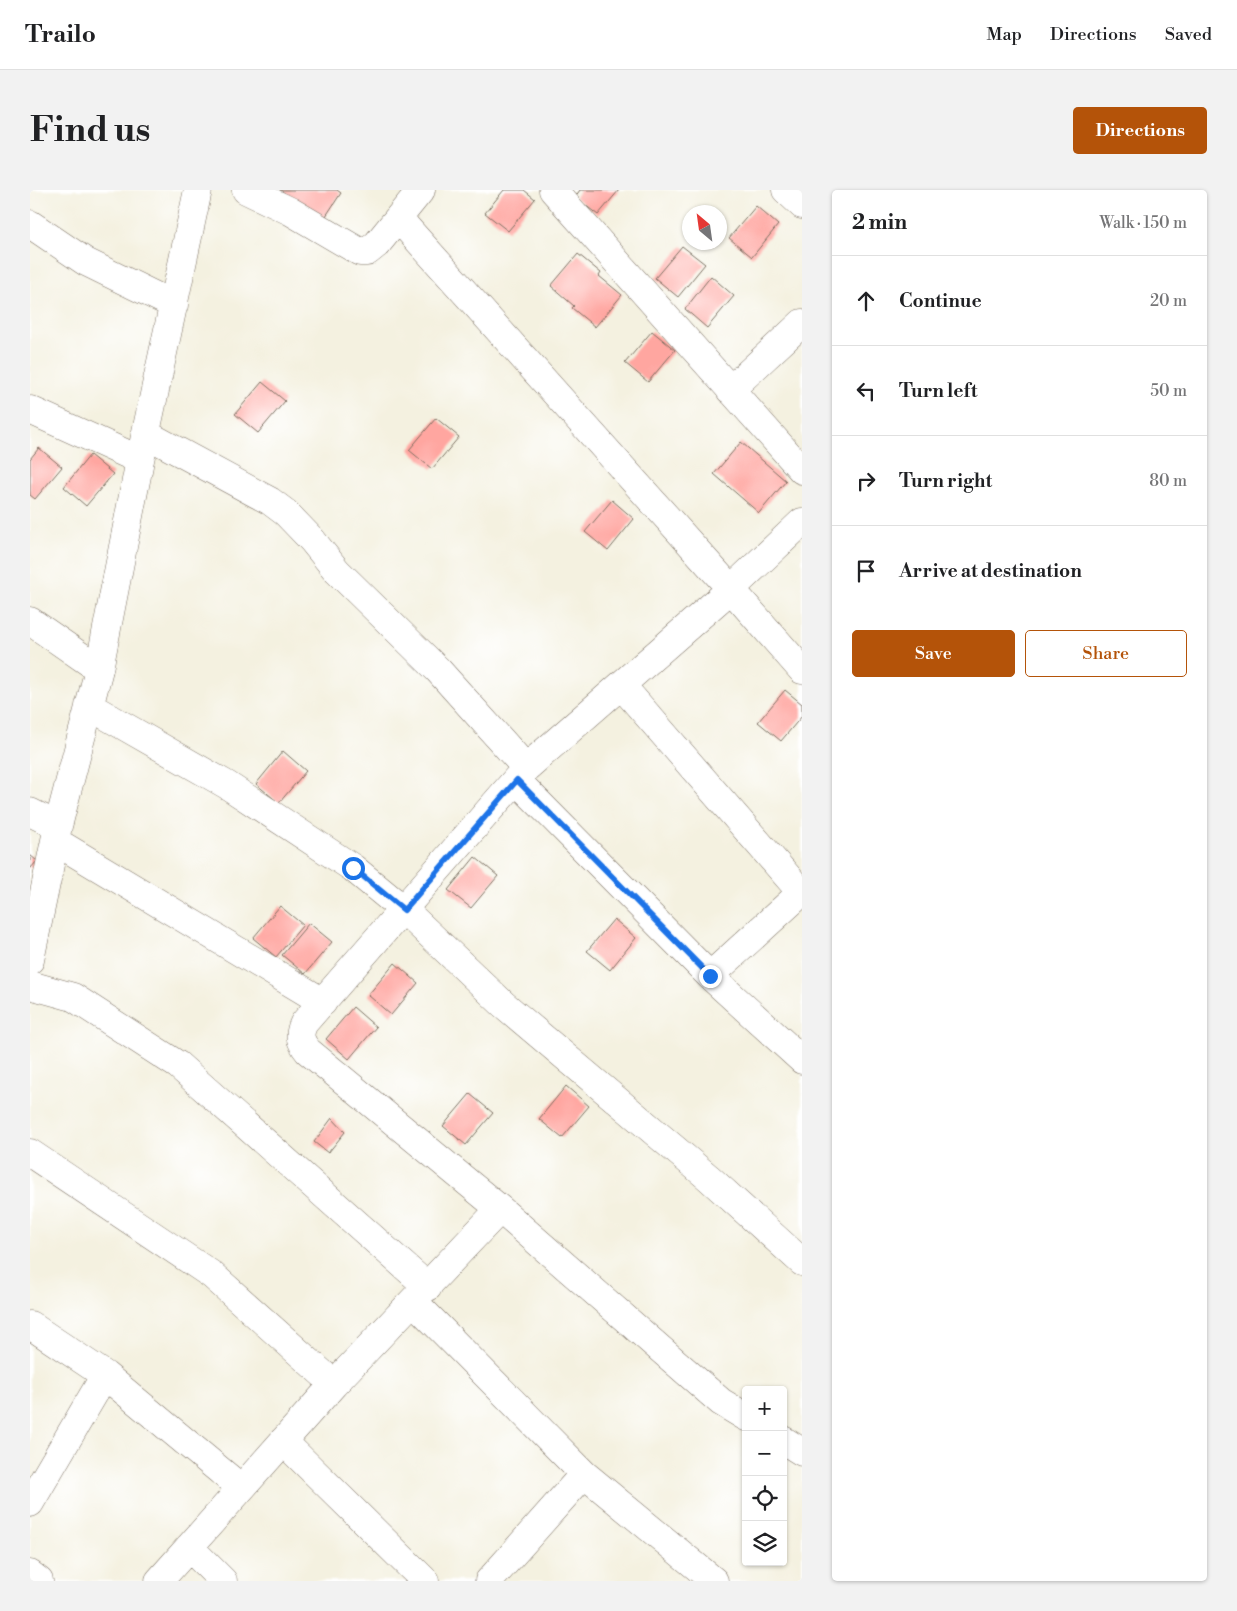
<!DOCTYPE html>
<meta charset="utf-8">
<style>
body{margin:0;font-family:"Libre Bodoni",serif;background:#f2f2f2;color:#202124}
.controls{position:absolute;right:15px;bottom:15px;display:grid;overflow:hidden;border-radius:5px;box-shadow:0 1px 4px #0004}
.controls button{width:45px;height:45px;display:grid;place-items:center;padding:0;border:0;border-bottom:1px solid #e0e0e0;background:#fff;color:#202124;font:25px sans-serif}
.compass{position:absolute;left:652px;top:15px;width:45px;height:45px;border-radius:50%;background:#fff;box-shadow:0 1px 4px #0004;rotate:331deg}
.stop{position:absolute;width:15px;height:15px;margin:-11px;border:4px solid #1a73e8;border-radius:50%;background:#fff}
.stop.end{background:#1a73e8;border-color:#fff;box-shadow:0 1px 5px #0008}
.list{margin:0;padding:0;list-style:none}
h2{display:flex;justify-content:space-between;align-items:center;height:65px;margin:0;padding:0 20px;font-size:21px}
h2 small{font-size:16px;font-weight:400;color:#757577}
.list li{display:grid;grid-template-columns:32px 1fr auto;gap:15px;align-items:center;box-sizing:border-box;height:90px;padding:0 20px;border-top:1px solid #e0e0e0}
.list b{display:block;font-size:19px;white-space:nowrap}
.list em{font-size:16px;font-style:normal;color:#757577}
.actions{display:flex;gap:10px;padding:15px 20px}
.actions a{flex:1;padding:11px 0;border:1px solid #b45309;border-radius:5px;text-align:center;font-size:18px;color:#b45309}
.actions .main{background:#b45309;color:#fff}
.icon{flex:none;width:28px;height:28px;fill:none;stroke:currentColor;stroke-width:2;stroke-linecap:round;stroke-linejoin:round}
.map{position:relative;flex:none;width:772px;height:1391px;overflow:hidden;border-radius:5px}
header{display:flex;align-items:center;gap:30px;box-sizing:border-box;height:70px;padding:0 25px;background:#fff;border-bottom:1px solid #e0e0e0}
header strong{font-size:24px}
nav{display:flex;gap:28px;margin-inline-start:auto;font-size:18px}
.intro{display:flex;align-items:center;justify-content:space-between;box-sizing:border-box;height:120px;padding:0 30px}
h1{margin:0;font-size:35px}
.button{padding:12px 22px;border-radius:5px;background:#b45309;color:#fff;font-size:18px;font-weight:700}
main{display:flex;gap:30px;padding:0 30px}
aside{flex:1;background:#fff;border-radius:5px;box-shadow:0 1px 4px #0004}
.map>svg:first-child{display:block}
</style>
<header>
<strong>Trailo</strong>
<nav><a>Map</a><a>Directions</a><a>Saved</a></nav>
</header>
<div class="intro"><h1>Find us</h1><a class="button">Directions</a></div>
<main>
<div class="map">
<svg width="772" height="1391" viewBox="0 0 772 1391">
<rect width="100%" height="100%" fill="#fff"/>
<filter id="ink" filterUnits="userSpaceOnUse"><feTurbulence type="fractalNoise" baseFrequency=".02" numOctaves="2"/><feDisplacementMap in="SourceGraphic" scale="10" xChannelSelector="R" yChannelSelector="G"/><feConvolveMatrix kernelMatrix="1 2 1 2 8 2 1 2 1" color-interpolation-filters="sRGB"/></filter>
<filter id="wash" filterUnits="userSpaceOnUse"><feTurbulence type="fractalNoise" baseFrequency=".0096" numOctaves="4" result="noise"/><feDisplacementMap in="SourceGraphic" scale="20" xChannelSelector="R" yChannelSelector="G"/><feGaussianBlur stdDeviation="1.12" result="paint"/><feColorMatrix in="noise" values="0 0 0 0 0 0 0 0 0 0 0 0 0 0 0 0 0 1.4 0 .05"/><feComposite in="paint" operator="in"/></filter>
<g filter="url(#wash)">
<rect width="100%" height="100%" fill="#f4f1e0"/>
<g id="blocks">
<path fill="#ffa6a0" d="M 250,0 L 307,0 L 311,3 L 294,29 Z
M 474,0 L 494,0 L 505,9 L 478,41 L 455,23 Z
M 550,0 L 589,0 L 568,25 L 545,7 Z
M 726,16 L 748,35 L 722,67 L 699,48 Z
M 652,56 L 675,74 L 648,107 L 625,88 Z
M 548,64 L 571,83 L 569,86 L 592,105 L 565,137 L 542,118 L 544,116 L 521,96 Z
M 681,86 L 704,106 L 677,138 L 655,119 Z
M 622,141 L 645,160 L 618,192 L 595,173 Z
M 232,192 L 255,211 L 228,243 L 205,224 Z
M 406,228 L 429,247 L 402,279 L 379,260 Z
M 711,252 L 756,291 L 729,323 L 684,284 Z
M 9,258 L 32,277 L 5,309 L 0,305 L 0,269 Z
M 60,265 L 83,284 L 56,316 L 34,297 Z
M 582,310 L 604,329 L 578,361 L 555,342 Z
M 755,500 L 772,514 L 772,526 L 751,551 L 728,532 Z
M 253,561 L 276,581 L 249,613 L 226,594 Z
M 0,665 L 7,671 L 0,679 Z
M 445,667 L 468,686 L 441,718 L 418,700 Z
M 250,716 L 273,735 L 246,767 L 223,748 Z
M 584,729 L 606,748 L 580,780 L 557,761 Z
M 279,733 L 302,752 L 275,784 L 252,765 Z
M 365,773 L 388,793 L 361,825 L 338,805 Z
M 323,817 L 346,837 L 319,869 L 296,849 Z
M 536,896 L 559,916 L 532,948 L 509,929 Z
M 440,904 L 463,923 L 436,955 L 413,936 Z
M 302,928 L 315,942 L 298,963 L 284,952 Z"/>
</g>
</g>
<g filter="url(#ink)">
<use href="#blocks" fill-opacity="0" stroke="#7c7062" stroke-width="1"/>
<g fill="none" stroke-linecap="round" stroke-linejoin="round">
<g stroke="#7c7062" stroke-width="29">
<path id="minor" d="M 216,0 L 260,21 L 330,62 L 337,62 L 347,54 L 391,0
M 523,0 L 772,280
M 756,0 L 772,15
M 369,29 L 701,399 L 772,480
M 0,34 L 56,72 L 144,115
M 700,200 L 772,133
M 0,220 L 110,270
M 116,244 L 240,311 L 256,323 L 282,350 L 307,381 L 408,480 L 496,578
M 0,431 L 69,479
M 592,496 L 771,702
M 59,516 L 197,595 L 323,678 L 374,720 L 473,814 L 679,988 L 772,1072
M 487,591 L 680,786 L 772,870
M 0,622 L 28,636
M 25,651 L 293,812
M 0,770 L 28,636 L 69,479 L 110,270 L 168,0
M 680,786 L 772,702
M 0,795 L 43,807 L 148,875 L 398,1097
M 0,963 L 182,1085 L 304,1194
M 384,1112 L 554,1284 L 684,1391
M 0,1135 L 75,1185 L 211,1298
M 716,1227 L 691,1212 L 470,1019 L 278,861 C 270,851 268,845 274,833 L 496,578 L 701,399 L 772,332
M 753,1250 L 772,1262
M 253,1251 L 395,1391
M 0,1313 L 75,1185
M 159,1357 L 193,1391
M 0,1384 L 9,1391
M 129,1391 L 304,1194 L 470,1019
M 459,1391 L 554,1284"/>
</g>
<use href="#minor" stroke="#fff" stroke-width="28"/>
</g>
</g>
<g fill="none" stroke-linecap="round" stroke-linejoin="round" filter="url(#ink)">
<path stroke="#1a73e8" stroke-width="6" d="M 323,678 L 374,720 L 487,590 L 680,786"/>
</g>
</svg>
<div class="controls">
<button>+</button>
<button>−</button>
<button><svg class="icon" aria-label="locate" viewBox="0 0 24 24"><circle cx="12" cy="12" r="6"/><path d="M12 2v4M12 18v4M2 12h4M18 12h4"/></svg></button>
<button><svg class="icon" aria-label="layers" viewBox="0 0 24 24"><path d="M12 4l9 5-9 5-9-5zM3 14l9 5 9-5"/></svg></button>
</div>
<svg class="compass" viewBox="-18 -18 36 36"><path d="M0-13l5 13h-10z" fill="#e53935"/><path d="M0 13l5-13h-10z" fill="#757577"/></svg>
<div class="stop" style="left:323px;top:678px"></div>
<div class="stop end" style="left:680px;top:786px"></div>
</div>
<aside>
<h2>2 min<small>Walk · 150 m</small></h2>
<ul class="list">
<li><svg class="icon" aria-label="ahead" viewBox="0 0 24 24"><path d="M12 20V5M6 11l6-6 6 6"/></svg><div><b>Continue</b></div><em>20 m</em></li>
<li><svg class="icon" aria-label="left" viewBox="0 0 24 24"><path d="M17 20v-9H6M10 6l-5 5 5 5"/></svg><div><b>Turn left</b></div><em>50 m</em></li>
<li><svg class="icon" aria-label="right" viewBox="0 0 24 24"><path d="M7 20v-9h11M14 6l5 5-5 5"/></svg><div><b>Turn right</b></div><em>80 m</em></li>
<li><svg class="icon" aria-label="arrive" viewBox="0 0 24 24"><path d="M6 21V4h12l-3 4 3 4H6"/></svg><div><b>Arrive at destination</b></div></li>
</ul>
<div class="actions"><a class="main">Save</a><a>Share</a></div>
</aside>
</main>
